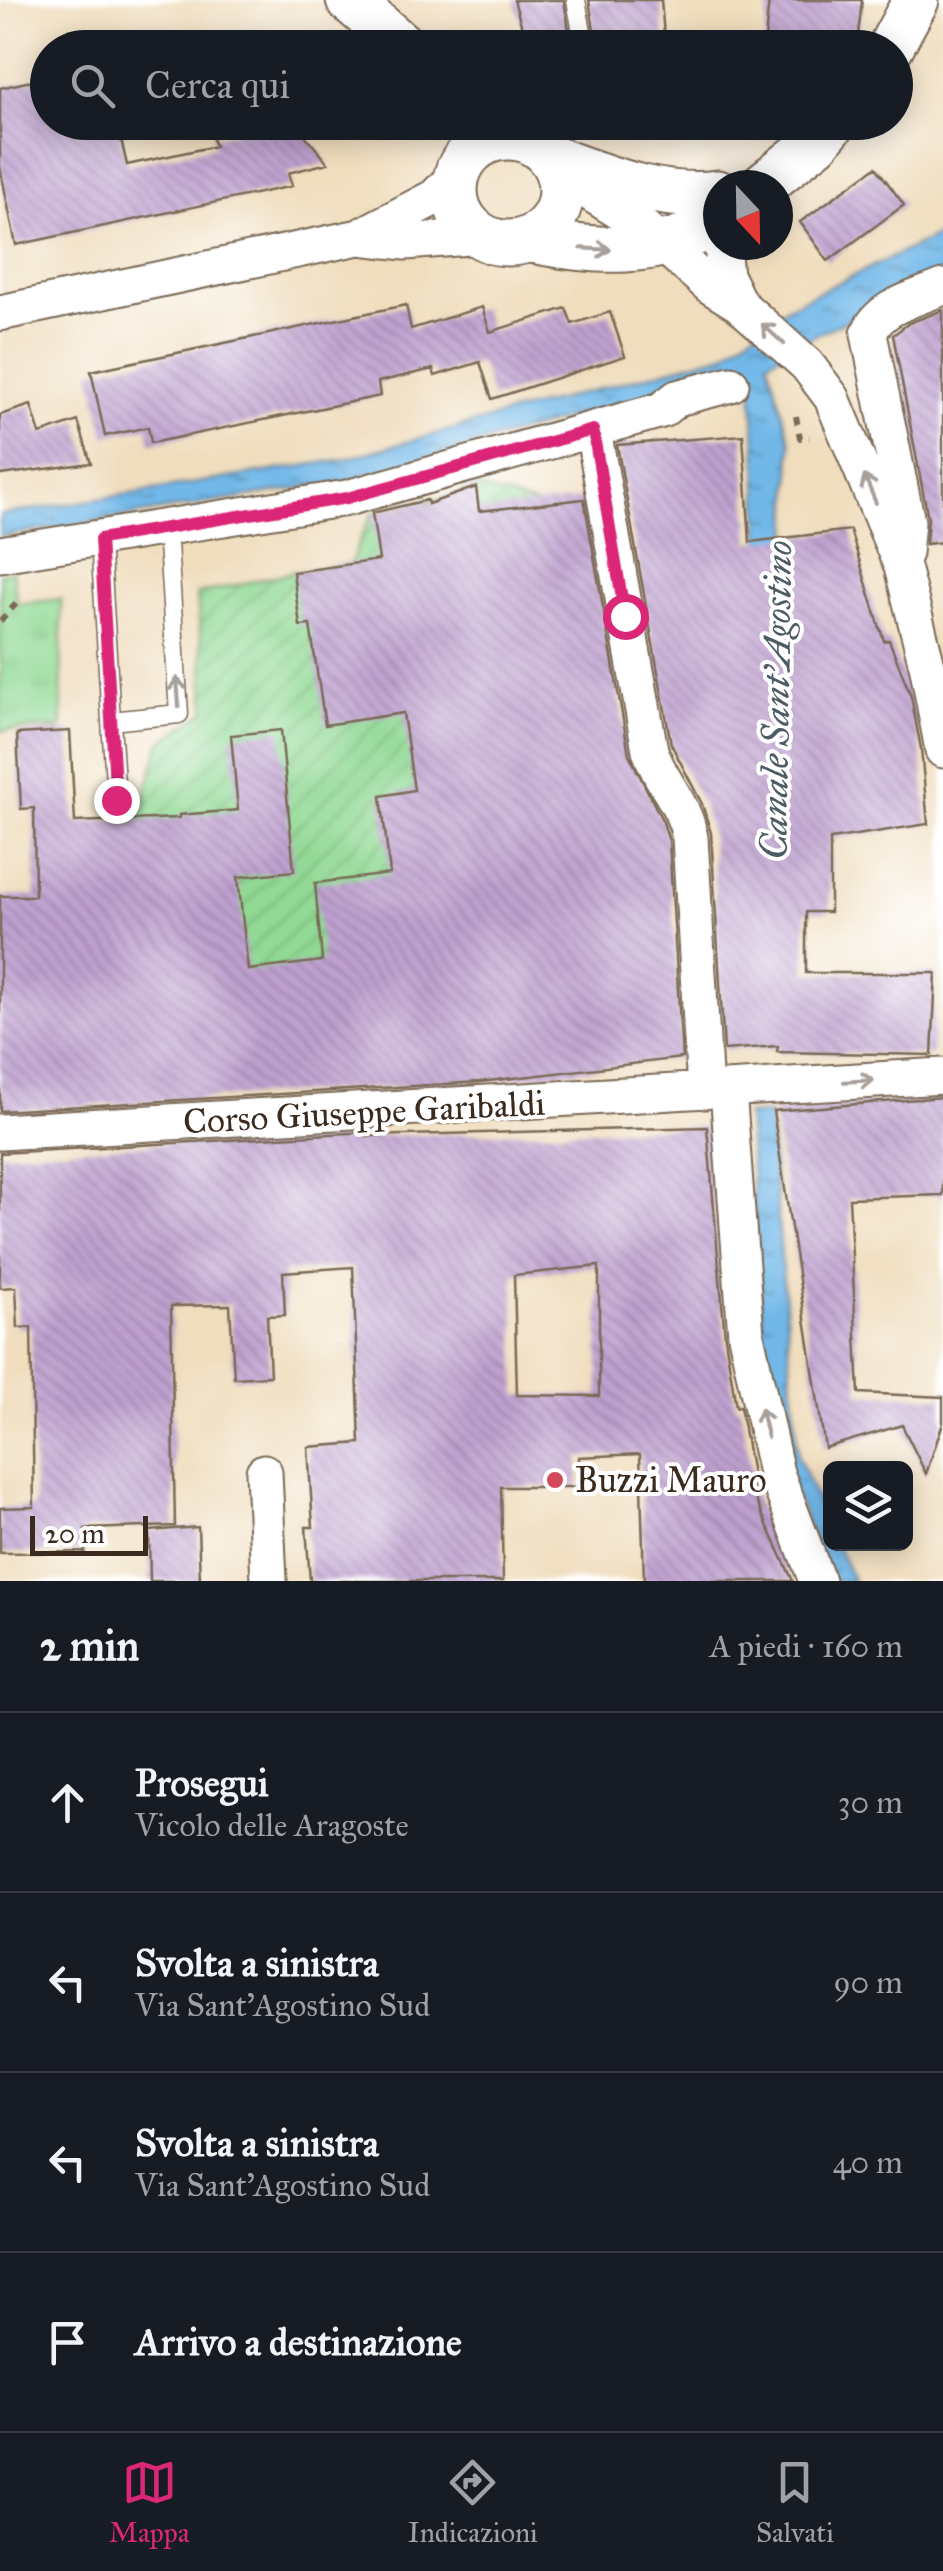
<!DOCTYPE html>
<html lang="it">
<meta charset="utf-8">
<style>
body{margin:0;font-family:"IM FELL Great Primer",serif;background:#242831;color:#f1f3f6}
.controls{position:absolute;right:30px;bottom:30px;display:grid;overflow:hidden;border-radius:15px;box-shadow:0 5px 25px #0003}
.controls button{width:90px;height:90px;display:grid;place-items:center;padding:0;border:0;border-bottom:2px solid #363941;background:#171b24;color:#f1f3f6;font:50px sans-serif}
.compass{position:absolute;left:703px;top:170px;width:90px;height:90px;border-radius:50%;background:#171b24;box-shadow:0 5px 25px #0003;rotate:158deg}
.scale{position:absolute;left:30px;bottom:25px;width:118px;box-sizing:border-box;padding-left:10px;border:5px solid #3b2a1e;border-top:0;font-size:28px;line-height:35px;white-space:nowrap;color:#3b2a1e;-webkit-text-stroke:8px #fff;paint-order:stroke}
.stop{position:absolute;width:30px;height:30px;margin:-22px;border:8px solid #db2777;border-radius:50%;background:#fff}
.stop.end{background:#db2777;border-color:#fff;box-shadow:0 2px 10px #0008}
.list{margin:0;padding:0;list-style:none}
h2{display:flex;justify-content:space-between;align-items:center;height:130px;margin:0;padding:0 40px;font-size:42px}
h2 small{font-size:32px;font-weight:400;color:#9ea1a6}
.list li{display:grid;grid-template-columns:65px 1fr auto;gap:30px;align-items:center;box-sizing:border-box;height:180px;padding:0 40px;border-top:2px solid #363941}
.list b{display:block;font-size:38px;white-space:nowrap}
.list p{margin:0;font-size:32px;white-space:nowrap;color:#9ea1a6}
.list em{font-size:32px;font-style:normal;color:#9ea1a6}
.icon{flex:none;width:55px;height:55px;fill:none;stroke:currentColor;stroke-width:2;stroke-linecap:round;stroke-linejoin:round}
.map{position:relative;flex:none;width:943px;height:1581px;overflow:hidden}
.search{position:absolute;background:#171b24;box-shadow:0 5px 25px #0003;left:30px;right:30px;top:30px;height:110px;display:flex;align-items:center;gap:25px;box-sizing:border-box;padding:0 35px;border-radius:55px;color:#9ea1a6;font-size:38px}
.sheet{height:850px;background:#171b24}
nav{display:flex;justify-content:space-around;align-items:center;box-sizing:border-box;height:140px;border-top:2px solid #363941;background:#171b24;font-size:28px;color:#9ea1a6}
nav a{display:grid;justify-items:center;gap:5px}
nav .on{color:#db2777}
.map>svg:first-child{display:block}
</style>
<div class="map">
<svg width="943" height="1581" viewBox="0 0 943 1581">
<defs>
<pattern id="park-tufts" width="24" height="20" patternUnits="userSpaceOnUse" patternTransform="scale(2.5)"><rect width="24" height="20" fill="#91d994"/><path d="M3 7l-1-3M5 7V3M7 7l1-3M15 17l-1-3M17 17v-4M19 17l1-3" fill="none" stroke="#7eba7f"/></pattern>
<pattern id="garden-furrows" width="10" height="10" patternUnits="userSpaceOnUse" patternTransform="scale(2.5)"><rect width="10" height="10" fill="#91d994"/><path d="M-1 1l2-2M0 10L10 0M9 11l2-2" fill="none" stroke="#7eba7f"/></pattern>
<pattern id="water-ripples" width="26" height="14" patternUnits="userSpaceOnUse" patternTransform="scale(2.5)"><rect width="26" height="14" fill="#71b8e9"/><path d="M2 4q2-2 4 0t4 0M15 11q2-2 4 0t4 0" fill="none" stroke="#5e96bc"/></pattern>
<pattern id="building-back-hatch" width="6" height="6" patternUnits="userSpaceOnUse" patternTransform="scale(2.5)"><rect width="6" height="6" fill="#bfa1d0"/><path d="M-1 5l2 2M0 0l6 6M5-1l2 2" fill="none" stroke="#9c83a8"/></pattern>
</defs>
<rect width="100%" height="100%" fill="#fff"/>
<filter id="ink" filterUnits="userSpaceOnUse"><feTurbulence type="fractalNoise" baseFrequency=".01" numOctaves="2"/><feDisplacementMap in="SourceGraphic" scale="20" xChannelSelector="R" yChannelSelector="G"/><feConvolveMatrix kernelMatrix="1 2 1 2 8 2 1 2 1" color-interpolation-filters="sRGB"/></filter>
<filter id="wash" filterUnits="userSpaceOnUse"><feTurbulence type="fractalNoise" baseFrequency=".0048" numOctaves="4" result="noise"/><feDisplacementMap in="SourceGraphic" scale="40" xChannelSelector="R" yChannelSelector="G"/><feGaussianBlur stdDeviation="2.25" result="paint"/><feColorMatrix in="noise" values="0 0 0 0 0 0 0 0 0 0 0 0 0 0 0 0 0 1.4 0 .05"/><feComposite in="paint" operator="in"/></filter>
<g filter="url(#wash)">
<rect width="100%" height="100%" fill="#f0ddbd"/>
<path fill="url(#park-tufts)" stroke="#668259" stroke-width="2.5" d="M 13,571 L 17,604 L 61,599 L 62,728 L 0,731 L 0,573 Z"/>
<path fill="url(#garden-furrows)" stroke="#668259" stroke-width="2.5" d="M 476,487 L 535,505 L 584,951 L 63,1045 L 57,825 L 138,820 L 160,743 L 206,711 L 197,594 L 293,572 L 350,564 L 372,513 L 450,496 Z"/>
<path fill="url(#water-ripples)" stroke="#567184" stroke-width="2.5" d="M 943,233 L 943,276 L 821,332 L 768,361 L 791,443 L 785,770 L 773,1047 L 755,1048 C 762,939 762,831 762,721 C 762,609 761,498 752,386 L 746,376 L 725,374 L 347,481 L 0,537 L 0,515 L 345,459 L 724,354 L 787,307 Z
M 769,1114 L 798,1456 L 830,1532 L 830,1544 L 836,1544 L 853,1581 L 831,1581 L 782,1461 L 763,1333 L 747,1115 Z"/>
<g id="blocks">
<path fill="url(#building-back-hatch)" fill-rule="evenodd" d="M 514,0 L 564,0 L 572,48 L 528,48 Z
M 589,0 L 661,0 L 665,48 L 597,48 Z
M 769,0 L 862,0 L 857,44 L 801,38 L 800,48 L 764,48 Z
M 48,77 L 48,122 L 117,122 L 127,165 L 215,146 L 212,138 L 272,122 L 294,122 L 328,163 L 288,173 L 292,186 L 16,245 L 0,167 L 0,88 Z
M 876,167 L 904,205 L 828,261 L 800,222 Z
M 406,305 L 411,329 L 482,307 L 490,332 L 566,308 L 572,324 L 610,312 L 625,356 L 492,399 L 480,362 L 435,376 L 433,369 L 378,382 L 380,396 L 151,443 L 148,427 L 105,436 L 91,371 Z
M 943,310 L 943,542 L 926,544 L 928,518 L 893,335 L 909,323 Z
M 31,405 L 40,434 L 78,421 L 91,463 L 0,475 L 0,415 Z
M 743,435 L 750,542 L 850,530 L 884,641 L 889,640 L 911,696 L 921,749 L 928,824 L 830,839 L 830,912 L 806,912 L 806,973 L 936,973 L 932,1055 L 777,1052 L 778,1046 L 724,1050 L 711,833 L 702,804 L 671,744 L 617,445 Z
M 476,487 L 479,511 L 584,499 L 629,754 L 663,822 L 669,841 L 682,1058 L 480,1082 L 0,1111 L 0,896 L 35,896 L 34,808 L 21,809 L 17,734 L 70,731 L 75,822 L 179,818 L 179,815 L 238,810 L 231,735 L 281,730 L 294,871 L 238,877 L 248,970 L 322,961 L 315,883 L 390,874 L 381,796 L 414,790 L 403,713 L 325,725 L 310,625 L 300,626 L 293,572 L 379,560 L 372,513 L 427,500 L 428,504 Z
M 943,1097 L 943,1195 L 849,1198 L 859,1393 L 943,1397 L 943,1423 L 926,1474 L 902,1425 L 825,1448 L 773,1111 Z
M 707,1127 L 725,1337 L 736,1407 L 740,1406 L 757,1503 L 793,1581 L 644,1581 L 640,1454 L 579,1457 L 579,1487 L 501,1487 L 503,1581 L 310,1581 L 306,1527 L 313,1527 L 308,1447 L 360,1443 L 353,1267 L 283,1272 L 285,1315 L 267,1316 L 270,1376 L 234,1378 L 230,1305 L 171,1306 L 175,1526 L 85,1529 L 85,1552 L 0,1553 L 0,1508 L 34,1507 L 31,1327 L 18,1328 L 16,1287 L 0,1288 L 0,1153 L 366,1132 L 366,1136 ZM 599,1266 L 599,1396 L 517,1395 L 514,1275 Z
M 198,1527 L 200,1581 L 150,1581 L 149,1531 Z"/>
</g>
</g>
<g filter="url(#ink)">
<use href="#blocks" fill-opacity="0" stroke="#7a6956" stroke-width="2.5"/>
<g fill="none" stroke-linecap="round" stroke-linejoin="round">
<g stroke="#7a6956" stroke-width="21">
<path id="service" d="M 576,0 L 585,48
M 539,146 L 565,122
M 100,539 L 111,721 L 179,714 L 167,528
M 111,721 L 116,799"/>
</g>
<g stroke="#7a6956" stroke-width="39">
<path id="minor" d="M 561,175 L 641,225 L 710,286 L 739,304 L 807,365 L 832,398 L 902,567 L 928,669 L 943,750
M 359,237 L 406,242 L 482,236
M 722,245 L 725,275 L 739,304
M 0,313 L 359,237 L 435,197 L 458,173
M 593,430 L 650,750 C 660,783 684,802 690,838 L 705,1091
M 904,553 L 907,522 L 869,334 C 878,306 918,298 943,287
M 0,554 L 347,498 L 662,410 L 677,398 L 731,384
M 728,1089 L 746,1335 L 776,1473 L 817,1581
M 0,1132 L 943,1076
M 264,1472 L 269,1581"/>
</g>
<g stroke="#7a6956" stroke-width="49">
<path id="tertiary" d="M 349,0 L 405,48
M 890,48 L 916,0
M455 190a53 53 0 1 1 106 0a53 53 0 1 1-106 0Z
M 551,158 C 604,177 661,201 718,193
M 763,185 L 817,142 L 834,122
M 528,239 C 593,253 661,258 718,220"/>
</g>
<path stroke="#7a6956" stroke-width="6" stroke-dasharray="8 8" stroke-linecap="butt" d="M 796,416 L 800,438 L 810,438
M 0,621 L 16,604"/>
<use href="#service" stroke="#fff" stroke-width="18"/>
<use href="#minor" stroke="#fff" stroke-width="35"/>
<use href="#tertiary" stroke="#fff" stroke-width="45"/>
</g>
<defs><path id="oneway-shaft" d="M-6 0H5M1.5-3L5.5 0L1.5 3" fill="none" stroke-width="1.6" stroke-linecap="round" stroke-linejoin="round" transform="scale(2.5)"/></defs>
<g stroke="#a79f9a">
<use href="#oneway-shaft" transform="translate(596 249) rotate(3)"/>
<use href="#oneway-shaft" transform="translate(773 334) rotate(-138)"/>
<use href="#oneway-shaft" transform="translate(870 489) rotate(-113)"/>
<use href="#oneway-shaft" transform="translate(178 692) rotate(-94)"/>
<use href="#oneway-shaft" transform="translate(859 1081) rotate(-3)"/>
<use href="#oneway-shaft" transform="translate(764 1423) rotate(-103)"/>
</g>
</g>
<g fill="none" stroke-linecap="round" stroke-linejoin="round" filter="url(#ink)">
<path stroke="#db2777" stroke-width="12" d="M 116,800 L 100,539 L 347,498 L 593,430 L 625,616"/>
</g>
<circle fill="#d1495b" stroke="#fff" stroke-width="4" cx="555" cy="1480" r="10"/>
<g text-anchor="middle" stroke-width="8" stroke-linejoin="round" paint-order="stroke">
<g font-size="35" fill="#3b2a1e" stroke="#fff">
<text transform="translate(364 1112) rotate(-3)" y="12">Corso Giuseppe Garibaldi</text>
</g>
<g font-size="35" fill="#3b2a1e" stroke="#fff" text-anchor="start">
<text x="575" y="1492">Buzzi Mauro</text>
</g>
<g font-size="38" font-style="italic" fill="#4e5c65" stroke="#fff">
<text transform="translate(776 700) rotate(-89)" y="13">Canale Sant'Agostino</text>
</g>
</g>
</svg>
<div class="controls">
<button><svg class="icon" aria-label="layers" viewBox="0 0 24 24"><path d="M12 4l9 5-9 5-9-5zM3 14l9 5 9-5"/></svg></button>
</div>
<svg class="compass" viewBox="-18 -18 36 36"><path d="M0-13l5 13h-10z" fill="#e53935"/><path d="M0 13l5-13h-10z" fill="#9ea1a6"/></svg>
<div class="scale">20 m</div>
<div class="stop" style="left:625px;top:616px"></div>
<div class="stop end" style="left:116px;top:800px"></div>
<div class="search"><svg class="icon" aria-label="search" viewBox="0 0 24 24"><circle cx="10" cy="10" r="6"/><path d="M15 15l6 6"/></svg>Cerca qui</div>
</div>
<section class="sheet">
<h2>2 min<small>A piedi · 160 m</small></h2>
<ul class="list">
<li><svg class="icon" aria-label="ahead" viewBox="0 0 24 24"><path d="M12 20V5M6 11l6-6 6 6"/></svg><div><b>Prosegui</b><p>Vicolo delle Aragoste</p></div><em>30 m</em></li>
<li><svg class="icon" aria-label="left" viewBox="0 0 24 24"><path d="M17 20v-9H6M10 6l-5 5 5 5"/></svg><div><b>Svolta a sinistra</b><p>Via Sant'Agostino Sud</p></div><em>90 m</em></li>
<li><svg class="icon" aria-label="left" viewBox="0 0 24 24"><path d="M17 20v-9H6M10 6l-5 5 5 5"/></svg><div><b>Svolta a sinistra</b><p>Via Sant'Agostino Sud</p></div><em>40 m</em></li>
<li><svg class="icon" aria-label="arrive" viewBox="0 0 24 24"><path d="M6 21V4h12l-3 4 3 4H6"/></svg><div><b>Arrivo a destinazione</b></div></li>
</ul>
</section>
<nav>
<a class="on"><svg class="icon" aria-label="map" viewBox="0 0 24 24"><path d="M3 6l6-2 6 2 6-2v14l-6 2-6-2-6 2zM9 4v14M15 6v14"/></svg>Mappa</a>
<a><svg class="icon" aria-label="directions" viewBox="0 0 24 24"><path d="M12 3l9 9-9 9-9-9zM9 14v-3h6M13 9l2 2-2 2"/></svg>Indicazioni</a>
<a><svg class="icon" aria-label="saved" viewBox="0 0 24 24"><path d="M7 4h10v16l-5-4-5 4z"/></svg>Salvati</a>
</nav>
